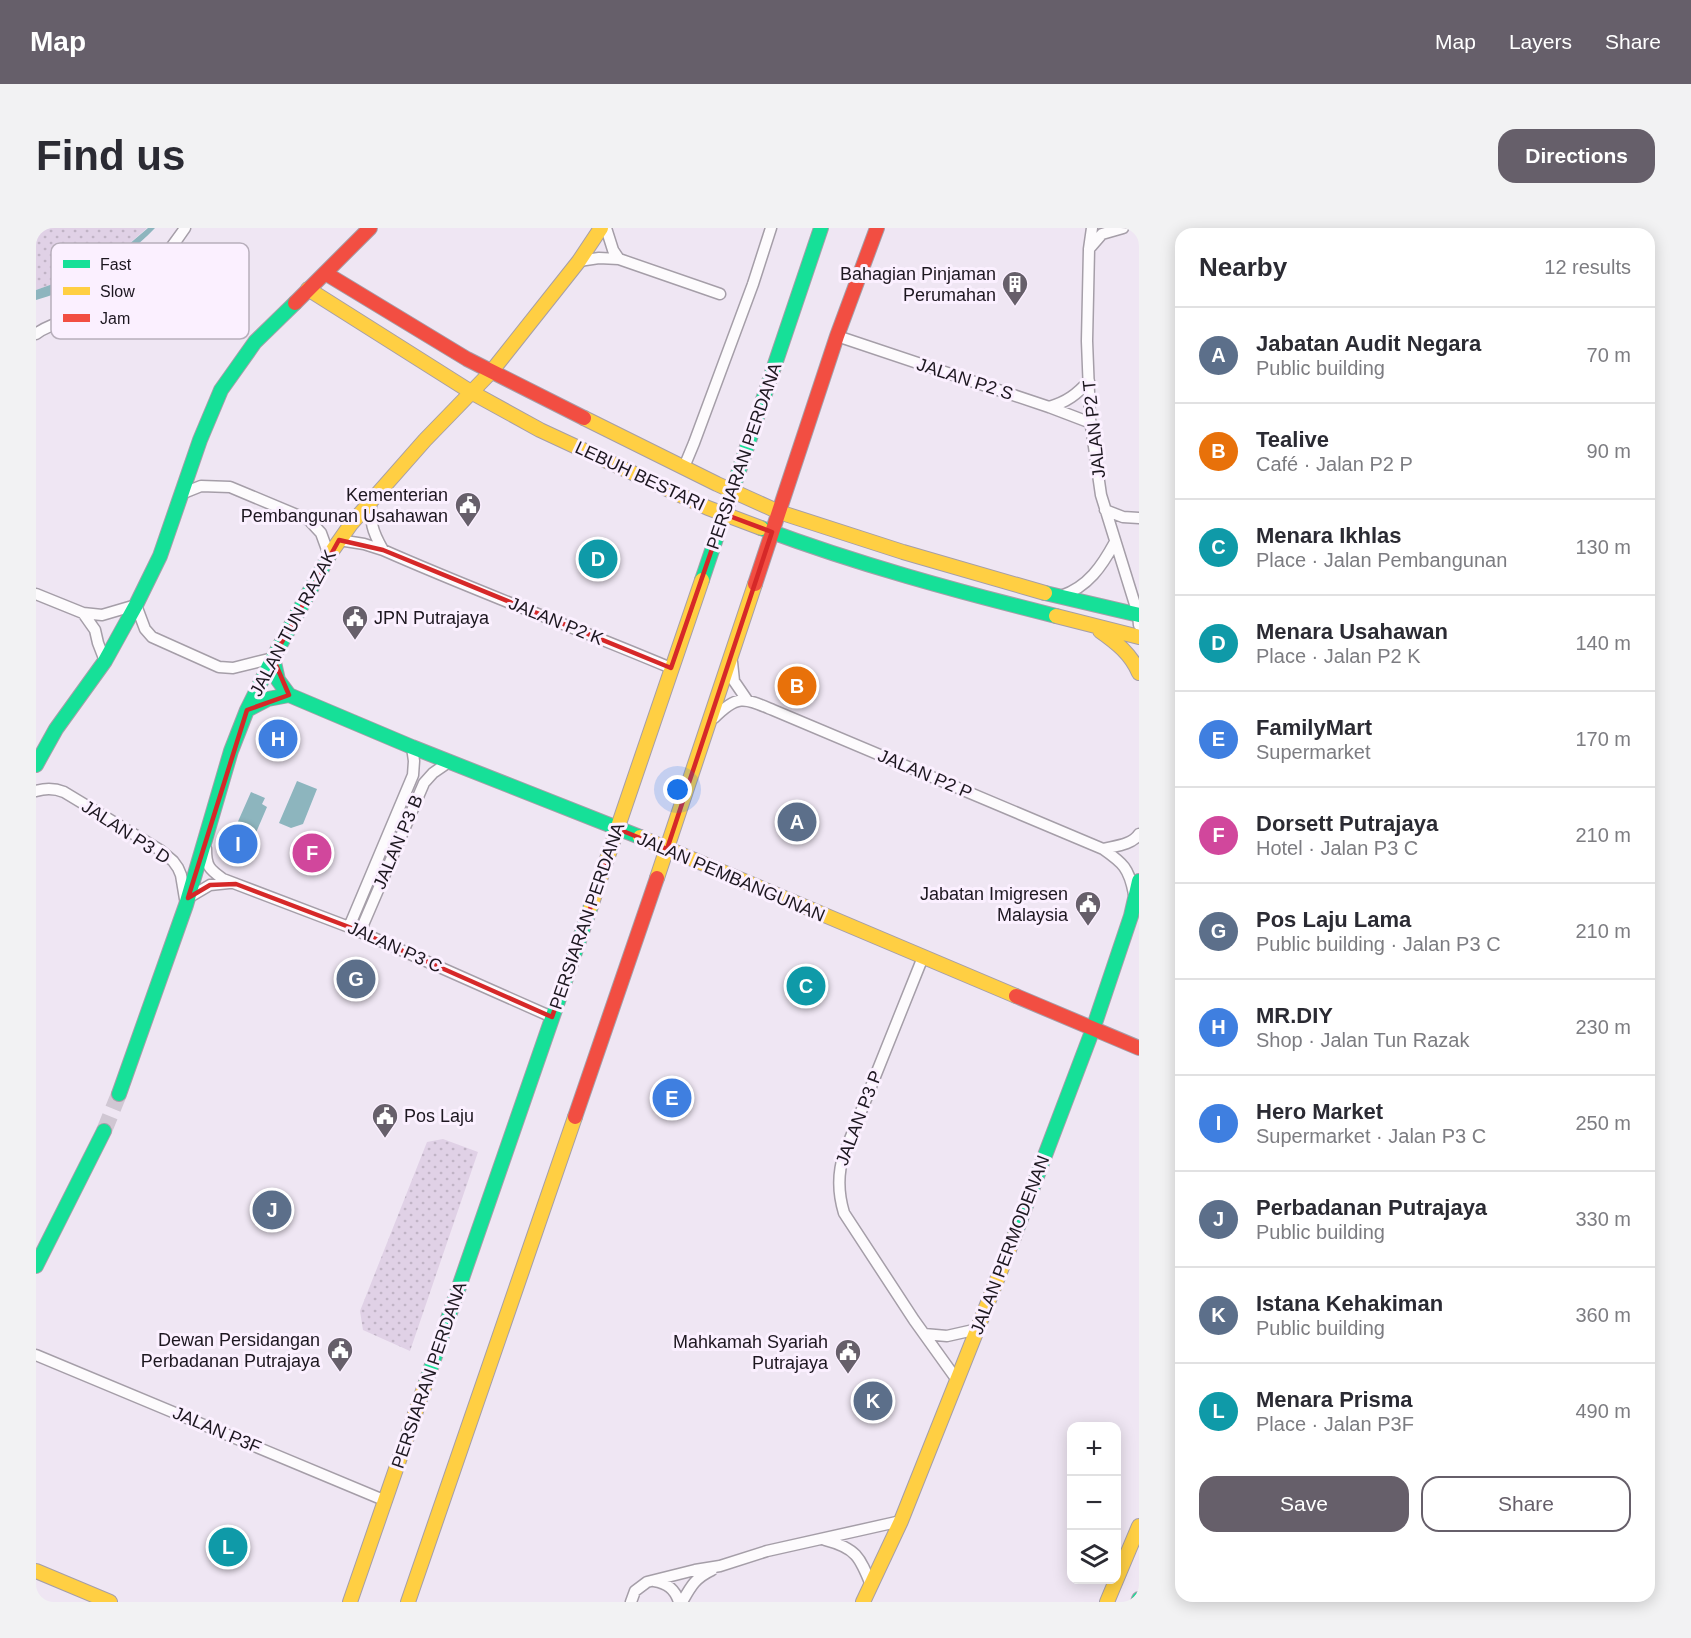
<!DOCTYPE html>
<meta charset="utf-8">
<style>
body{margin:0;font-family:Arial,sans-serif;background:#f2f2f3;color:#2b2b33}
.controls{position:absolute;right:18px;bottom:18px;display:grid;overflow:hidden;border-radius:12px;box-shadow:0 3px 15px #0003}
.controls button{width:54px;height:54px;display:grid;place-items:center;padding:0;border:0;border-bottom:2px solid #e1e1e2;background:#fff;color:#2b2b33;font:30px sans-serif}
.you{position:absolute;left:642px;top:562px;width:21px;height:21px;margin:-15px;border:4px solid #fff;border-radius:50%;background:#1a73e8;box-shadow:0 0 0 9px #1a73e833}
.badge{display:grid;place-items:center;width:39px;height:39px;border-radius:50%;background:#665f6a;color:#fff;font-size:20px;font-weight:700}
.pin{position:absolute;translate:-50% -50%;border:3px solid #fff;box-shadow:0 2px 6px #0006}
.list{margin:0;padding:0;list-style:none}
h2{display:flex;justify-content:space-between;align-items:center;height:78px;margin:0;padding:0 24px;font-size:26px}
h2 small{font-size:20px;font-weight:400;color:#7c7c81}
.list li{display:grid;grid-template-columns:39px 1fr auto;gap:18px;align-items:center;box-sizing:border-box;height:96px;padding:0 24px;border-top:2px solid #e1e1e2}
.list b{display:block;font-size:22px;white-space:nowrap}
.list p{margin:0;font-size:20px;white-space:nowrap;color:#7c7c81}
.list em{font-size:20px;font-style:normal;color:#7c7c81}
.actions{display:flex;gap:12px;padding:18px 24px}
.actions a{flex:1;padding:14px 0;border:2px solid #665f6a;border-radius:18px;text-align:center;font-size:21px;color:#665f6a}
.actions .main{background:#665f6a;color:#fff}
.icon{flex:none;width:33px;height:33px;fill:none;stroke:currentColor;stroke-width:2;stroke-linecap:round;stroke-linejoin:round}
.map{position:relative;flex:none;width:1103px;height:1374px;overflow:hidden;border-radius:18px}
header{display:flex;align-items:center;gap:36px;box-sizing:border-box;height:84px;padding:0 30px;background:#665f6a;color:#fff}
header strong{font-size:28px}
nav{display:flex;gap:33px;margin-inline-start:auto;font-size:21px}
.intro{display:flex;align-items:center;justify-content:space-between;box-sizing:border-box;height:144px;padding:0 36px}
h1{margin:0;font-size:42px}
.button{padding:15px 27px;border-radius:18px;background:#665f6a;color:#fff;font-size:21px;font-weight:700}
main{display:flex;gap:36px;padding:0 36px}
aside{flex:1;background:#fff;border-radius:18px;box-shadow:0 3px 15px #0003}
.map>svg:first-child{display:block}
</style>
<header>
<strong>Map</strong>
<nav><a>Map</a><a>Layers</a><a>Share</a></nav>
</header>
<div class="intro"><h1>Find us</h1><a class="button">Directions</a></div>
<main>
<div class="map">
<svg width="1103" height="1374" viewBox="0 0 1103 1374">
<defs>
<pattern id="green-dots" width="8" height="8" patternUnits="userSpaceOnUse" patternTransform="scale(1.5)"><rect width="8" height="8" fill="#e0d1e6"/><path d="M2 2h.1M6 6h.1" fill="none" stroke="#c0b3c5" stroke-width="1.8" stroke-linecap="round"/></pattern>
</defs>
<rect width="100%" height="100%" fill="#efe6f3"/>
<path fill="url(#green-dots)" d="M 0,0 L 111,0 L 85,23 L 40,51 L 25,53 L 0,62 Z
M 407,911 L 442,924 L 374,1123 L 327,1102 L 324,1083 L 391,914 Z"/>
<path fill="#8db5be" d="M 112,0 L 119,0 C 89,32 42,61 0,72 L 0,62 L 25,53 L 40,51 L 85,23 Z
M 261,553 L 281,561 L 267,596 L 255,600 L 243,595 Z
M 215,564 L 229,570 L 226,576 L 231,579 L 219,607 L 200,598 Z"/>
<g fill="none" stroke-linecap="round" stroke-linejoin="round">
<path stroke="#d0c7d3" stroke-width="16" stroke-dasharray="16 8" stroke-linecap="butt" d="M 68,903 L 83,866"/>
<g stroke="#a59ea8" stroke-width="13">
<path id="street" d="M 1056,0 L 1053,21 L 1051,113 L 1054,191 L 1065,267 L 1102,386 L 1103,397
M 1053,21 L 1066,6 L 1087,0
M 583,31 L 684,66
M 543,33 L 563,30 L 583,31 L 577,22 L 570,0
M 0,106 C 15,94 38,92 56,83 C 95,65 126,35 149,0
M 801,108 L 1013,179 L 1055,195
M 1013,179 C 1031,174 1041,166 1053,153
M 648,239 L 658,215 L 717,56 L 735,0
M 145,266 L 165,258 L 194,259 L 273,292 L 285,305 L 293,327
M 335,272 C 335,296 335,301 347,322
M 1069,282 L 1087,289 L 1103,290
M 303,312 L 328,316 L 347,322 C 442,364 540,400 635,440
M 0,366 L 47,385 L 66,387 L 100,377 L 109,401 L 116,409 L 183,439 L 197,440 L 237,430
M 1025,368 C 1052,359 1066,338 1079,314
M 47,385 L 59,402 L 62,415 L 69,433
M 696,434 L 698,453 L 711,472
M 678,490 C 702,466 708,470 737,482 L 1067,621 C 1087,635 1093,640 1098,666
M 0,563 C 10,560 18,560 28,564 L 124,622 L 137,633 L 142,640 L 145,647 L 149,671
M 170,621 C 170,638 173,641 187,651 L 313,699 L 516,789
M 1067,621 C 1079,618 1096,617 1103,606
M 152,670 L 174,657 L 193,655
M 313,699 L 377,547 L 378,533 L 376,519
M 324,704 L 388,555 L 397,545 L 413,534
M 887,729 L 808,926 C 801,947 802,965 808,985 L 878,1092 L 921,1152
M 888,1106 L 911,1108 L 942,1101
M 0,1127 L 350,1273
M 789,1312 C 820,1320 824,1329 835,1357
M 618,1353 C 631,1355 639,1361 643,1374
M 595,1374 L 599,1363 L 611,1354 L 659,1342 L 684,1338 L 731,1323 L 865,1293
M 646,1374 C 655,1358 659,1350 676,1342"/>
</g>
<g stroke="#a59ea8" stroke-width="16">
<path id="fast" d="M 725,300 C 821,336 920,363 1020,388
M 666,352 L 785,0
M 1009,365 L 1103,387
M 237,430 L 242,452 L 253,467 L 376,519 L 604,609
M 211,482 L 232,471 L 253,467
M 0,537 L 20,501 L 69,433 L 100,377 L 124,328 L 164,212 L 185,162 L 219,114 L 259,75
M 83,866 L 150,677 L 195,523 L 211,482 L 237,430 L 294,326
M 978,1009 L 1057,801 L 1095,688 L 1103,653
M 0,1038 L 68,903
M 389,1157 L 555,678
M 1102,1374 L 1103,1371"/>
</g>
<g stroke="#a59ea8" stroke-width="16">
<path id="slow" d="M 272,61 L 435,164 L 504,202 L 672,280 L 725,300
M 548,190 L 681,256 L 743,284 L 867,324 L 1009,365
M 294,326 L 315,296 L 389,212 L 455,144 L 543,33 L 565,0
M 1020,388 L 1103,409
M 1064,403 C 1081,415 1095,426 1103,445
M 604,609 L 980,768
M 621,650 L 719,356
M 555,678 L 666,352
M 0,1343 L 74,1374
M 314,1374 L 389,1157
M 372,1374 L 539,889
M 827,1374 L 865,1293 L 978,1009
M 1071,1374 L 1103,1298"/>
</g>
<g stroke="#a59ea8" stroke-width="16">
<path id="jam" d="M 289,45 L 431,131 L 548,190
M 259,75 L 334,0
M 719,356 L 801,108 L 841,0
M 980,768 L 1103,820
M 539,889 L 621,650"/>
</g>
<use href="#street" stroke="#fdfbfd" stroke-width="10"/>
<use href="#fast" stroke="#16e098" stroke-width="14"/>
<use href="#slow" stroke="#ffcf43" stroke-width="14"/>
<use href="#jam" stroke="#f24e42" stroke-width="14"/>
</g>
<path fill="none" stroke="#d62828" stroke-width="4.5" stroke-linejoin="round" d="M 688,286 L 736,304 L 631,621 L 582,601 L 516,789 L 313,699 L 200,656 L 174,657 L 152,670 L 211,482 L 253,467 L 237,430 L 303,312 L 347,322 L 635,440 Z"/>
<defs>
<g id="building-pin" transform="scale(1.35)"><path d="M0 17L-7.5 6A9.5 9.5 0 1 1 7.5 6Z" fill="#665f6a" stroke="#fbf0ff"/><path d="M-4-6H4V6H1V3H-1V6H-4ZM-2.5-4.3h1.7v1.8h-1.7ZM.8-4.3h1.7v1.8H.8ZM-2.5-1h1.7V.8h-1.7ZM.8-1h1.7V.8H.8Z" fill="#fff"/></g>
<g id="civic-pin" transform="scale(1.35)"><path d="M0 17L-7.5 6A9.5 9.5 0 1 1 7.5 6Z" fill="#665f6a" stroke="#fbf0ff"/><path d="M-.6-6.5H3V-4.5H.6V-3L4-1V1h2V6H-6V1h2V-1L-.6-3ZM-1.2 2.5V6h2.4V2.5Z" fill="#fff"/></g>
</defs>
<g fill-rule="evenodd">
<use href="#building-pin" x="979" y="56"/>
<use href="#civic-pin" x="432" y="277"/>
<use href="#civic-pin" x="319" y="390"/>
<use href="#civic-pin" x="1052" y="676"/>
<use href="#civic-pin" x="349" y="888"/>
<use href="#civic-pin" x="304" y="1122"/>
<use href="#civic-pin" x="812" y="1124"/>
</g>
<g text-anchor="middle" stroke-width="6" stroke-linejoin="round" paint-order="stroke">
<g font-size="18" fill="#1d1720" stroke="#fbf0ff" text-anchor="end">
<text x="960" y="52">Bahagian Pinjaman<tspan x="960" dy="21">Perumahan</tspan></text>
<text x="412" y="273">Kementerian<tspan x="412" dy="21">Pembangunan Usahawan</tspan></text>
<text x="338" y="396" text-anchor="start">JPN Putrajaya</text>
<text x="1032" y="672">Jabatan Imigresen<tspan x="1032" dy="21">Malaysia</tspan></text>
<text x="368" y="894" text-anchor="start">Pos Laju</text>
<text x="284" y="1118">Dewan Persidangan<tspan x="284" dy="21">Perbadanan Putrajaya</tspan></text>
<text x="792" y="1120">Mahkamah Syariah<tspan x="792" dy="21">Putrajaya</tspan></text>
</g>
<g font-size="18" fill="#1d1720" stroke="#fbf0ff">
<text transform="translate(929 151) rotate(18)" y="6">JALAN P2 S</text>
<text transform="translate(1058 201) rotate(-96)" y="6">JALAN P2 T</text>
<text transform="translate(708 228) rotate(-71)" y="6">PERSIARAN PERDANA</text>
<text transform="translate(604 248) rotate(25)" y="6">LEBUH BESTARI</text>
<text transform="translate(520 393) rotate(22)" y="6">JALAN P2 K</text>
<text transform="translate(257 395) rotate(-62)" y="6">JALAN TUN RAZAK</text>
<text transform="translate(889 546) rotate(23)" y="6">JALAN P2 P</text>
<text transform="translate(90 604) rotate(33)" y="6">JALAN P3 D</text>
<text transform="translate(362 614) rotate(-67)" y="6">JALAN P3 B</text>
<text transform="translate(695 649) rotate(23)" y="6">JALAN PEMBANGUNAN</text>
<text transform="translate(551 688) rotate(-71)" y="6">PERSIARAN PERDANA</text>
<text transform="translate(359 719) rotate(24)" y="6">JALAN P3 C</text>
<text transform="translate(823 890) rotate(-69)" y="6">JALAN P3 P</text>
<text transform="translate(974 1017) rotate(-69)" y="6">JALAN PERMODENAN</text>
<text transform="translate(393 1147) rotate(-71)" y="6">PERSIARAN PERDANA</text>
<text transform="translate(181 1202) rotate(23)" y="6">JALAN P3F</text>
</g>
</g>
<rect x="15" y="15" width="198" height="96" rx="9" fill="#fbf0ff" stroke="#b8afbc" stroke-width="1.5"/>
<rect x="27" y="32" width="27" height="8" fill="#16e098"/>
<rect x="27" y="59" width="27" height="8" fill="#ffcf43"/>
<rect x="27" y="86" width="27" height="8" fill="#f24e42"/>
<g font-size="16" fill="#1d1720">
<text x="64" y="42">Fast</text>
<text x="64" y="69">Slow</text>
<text x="64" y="96">Jam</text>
</g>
</svg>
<div class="controls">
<button>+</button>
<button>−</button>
<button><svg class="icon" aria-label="layers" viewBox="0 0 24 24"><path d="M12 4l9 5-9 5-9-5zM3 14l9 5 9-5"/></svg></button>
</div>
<div class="you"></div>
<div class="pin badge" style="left:761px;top:594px;background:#5c6f8a">A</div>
<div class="pin badge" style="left:761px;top:458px;background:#e8710a">B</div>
<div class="pin badge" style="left:770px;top:758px;background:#0f9aa8">C</div>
<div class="pin badge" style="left:562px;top:331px;background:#0f9aa8">D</div>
<div class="pin badge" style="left:636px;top:870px;background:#3f7fe0">E</div>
<div class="pin badge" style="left:276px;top:625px;background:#d1479c">F</div>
<div class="pin badge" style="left:320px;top:751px;background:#5c6f8a">G</div>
<div class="pin badge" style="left:242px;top:511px;background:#3f7fe0">H</div>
<div class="pin badge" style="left:202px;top:616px;background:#3f7fe0">I</div>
<div class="pin badge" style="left:236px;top:982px;background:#5c6f8a">J</div>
<div class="pin badge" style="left:837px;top:1173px;background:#5c6f8a">K</div>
<div class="pin badge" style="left:192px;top:1319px;background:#0f9aa8">L</div>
</div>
<aside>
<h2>Nearby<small>12 results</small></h2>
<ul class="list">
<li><span class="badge" style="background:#5c6f8a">A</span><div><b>Jabatan Audit Negara</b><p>Public building</p></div><em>70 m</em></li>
<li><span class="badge" style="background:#e8710a">B</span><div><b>Tealive</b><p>Café · Jalan P2 P</p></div><em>90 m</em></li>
<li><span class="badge" style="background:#0f9aa8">C</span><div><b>Menara Ikhlas</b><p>Place · Jalan Pembangunan</p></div><em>130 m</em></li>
<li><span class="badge" style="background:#0f9aa8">D</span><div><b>Menara Usahawan</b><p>Place · Jalan P2 K</p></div><em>140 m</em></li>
<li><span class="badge" style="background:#3f7fe0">E</span><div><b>FamilyMart</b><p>Supermarket</p></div><em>170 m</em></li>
<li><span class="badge" style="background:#d1479c">F</span><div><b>Dorsett Putrajaya</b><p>Hotel · Jalan P3 C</p></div><em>210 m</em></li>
<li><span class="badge" style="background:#5c6f8a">G</span><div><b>Pos Laju Lama</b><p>Public building · Jalan P3 C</p></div><em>210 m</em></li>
<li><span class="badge" style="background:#3f7fe0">H</span><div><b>MR.DIY</b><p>Shop · Jalan Tun Razak</p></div><em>230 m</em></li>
<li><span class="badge" style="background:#3f7fe0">I</span><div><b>Hero Market</b><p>Supermarket · Jalan P3 C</p></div><em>250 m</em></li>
<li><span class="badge" style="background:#5c6f8a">J</span><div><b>Perbadanan Putrajaya</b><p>Public building</p></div><em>330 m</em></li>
<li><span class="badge" style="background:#5c6f8a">K</span><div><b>Istana Kehakiman</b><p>Public building</p></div><em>360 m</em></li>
<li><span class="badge" style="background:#0f9aa8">L</span><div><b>Menara Prisma</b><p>Place · Jalan P3F</p></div><em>490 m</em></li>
</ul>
<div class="actions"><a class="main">Save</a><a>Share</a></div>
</aside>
</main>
